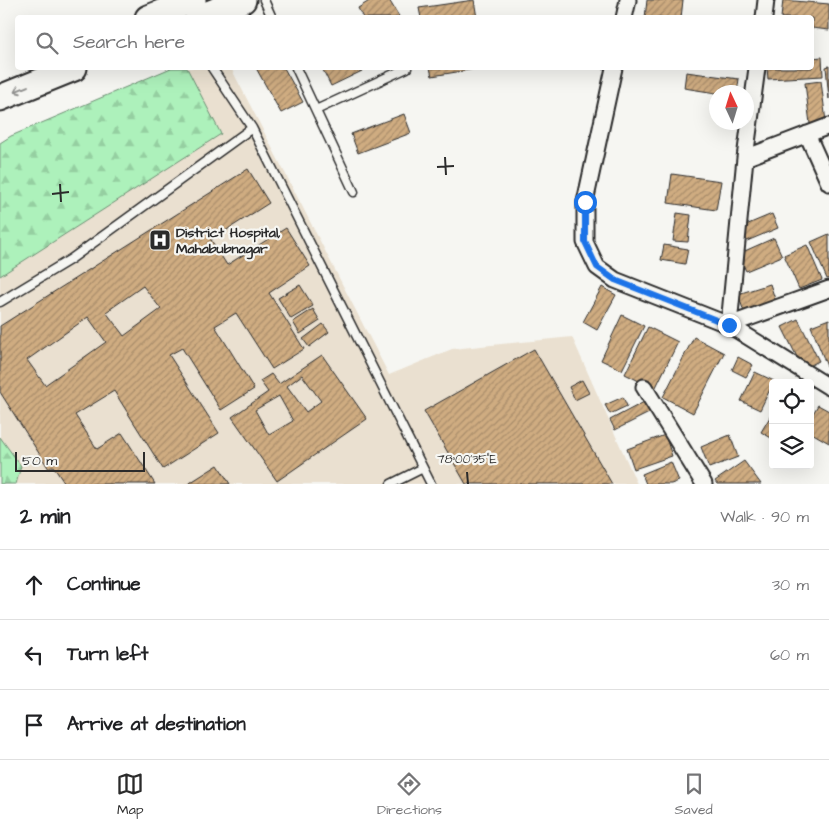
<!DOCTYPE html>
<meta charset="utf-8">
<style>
body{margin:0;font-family:"Architects Daughter",sans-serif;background:#f6f6f6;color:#202124}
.controls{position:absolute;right:15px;bottom:15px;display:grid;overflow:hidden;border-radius:5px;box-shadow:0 5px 20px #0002}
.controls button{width:45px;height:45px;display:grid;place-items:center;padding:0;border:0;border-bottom:1px solid #e0e0e0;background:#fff;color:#202124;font:25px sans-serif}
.compass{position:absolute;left:709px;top:85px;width:45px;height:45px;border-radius:50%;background:#fff;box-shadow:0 5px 20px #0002;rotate:356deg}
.scale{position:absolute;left:15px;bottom:12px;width:130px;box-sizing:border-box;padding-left:5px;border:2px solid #2b2b2b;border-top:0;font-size:14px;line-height:18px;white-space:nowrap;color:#2b2b2b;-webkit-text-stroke:4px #f6f6f2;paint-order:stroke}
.stop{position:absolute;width:15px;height:15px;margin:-11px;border:4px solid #1a73e8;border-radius:50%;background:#fff}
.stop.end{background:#1a73e8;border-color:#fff;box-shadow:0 1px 5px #0008}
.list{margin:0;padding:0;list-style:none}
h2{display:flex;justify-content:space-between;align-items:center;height:65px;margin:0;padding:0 20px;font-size:21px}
h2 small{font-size:16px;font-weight:400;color:#757577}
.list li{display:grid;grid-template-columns:32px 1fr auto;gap:15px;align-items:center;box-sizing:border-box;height:70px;padding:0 20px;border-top:1px solid #e0e0e0}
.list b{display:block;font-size:19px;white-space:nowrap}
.list em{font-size:16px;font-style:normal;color:#757577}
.icon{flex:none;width:28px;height:28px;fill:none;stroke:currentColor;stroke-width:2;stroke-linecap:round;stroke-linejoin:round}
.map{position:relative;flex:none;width:829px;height:484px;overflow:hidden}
.search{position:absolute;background:#fff;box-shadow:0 5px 20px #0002;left:15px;right:15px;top:15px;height:55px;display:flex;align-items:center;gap:12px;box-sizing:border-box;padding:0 18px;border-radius:5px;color:#757577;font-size:19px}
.sheet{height:275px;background:#fff}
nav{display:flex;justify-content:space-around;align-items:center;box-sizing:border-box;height:70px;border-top:1px solid #e0e0e0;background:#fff;font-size:14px;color:#757577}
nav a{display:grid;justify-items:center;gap:2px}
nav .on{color:#2b2b2b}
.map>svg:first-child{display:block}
</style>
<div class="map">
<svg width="829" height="484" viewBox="0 0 829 484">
<defs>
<pattern id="forest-firs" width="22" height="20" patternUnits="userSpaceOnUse" patternTransform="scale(1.25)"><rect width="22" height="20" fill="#adf1bb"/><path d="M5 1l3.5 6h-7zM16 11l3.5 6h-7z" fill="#95cfa1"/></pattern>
<pattern id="building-hatch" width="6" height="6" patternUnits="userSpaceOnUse" patternTransform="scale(1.25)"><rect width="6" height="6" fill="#cfac81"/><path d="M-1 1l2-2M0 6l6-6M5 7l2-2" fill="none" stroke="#a88c6a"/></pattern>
</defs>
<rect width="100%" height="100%" fill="#f6f6f2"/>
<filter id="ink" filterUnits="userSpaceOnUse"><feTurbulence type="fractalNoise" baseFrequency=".02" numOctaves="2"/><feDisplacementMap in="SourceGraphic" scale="10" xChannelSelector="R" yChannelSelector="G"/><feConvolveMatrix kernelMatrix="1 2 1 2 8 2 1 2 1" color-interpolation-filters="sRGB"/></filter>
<g filter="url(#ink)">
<path fill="#eae0d0" d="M 171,68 L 231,68 L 389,375 L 452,349 L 572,337 L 637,484 L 0,484 L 0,143 L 11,136 Z"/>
<path fill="url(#forest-firs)" stroke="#6c8e73" d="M 171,68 L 187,68 L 221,134 L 0,276 L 0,143 L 11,136 Z
M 0,437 L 21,466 L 16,484 L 0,484 Z"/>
<path fill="url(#building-hatch)" stroke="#2b2b2b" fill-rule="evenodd" d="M 371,0 L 389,0 L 400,18 L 363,18 L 358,8 Z
M 474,0 L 477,18 L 421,18 L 419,8 Z
M 647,0 L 683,0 L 681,18 L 645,18 Z
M 783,0 L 829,4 L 829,30 L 812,28 L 812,18 L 781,18 Z
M 822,57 L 823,76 L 768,79 L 767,68 L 812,68 L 812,58 Z
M 829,66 L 829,99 L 826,67 Z
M 256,68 L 284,68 L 303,102 L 281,113 Z
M 322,68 L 361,68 L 362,71 L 331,86 Z
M 430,68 L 481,68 L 432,76 Z
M 686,72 L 739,79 L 737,92 L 716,93 L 684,88 Z
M 821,81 L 826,122 L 810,124 L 805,83 Z
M 404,114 L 411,133 L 358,153 L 351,134 Z
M 248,169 L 269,203 L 211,240 L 227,265 L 286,228 L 310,266 L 269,293 L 304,349 L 272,369 L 236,313 L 215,326 L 254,389 L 221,410 L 182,348 L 169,355 L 219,433 L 163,469 L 114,391 L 75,415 L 97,449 L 122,433 L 155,484 L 65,484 L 53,466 L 49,469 L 0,392 L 0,326 ZM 143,286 L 161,309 L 124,336 L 106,312 ZM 88,317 L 106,342 L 45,385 L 27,360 Z
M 672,174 L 721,181 L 716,210 L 668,203 Z
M 677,213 L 691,215 L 688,242 L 673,241 Z
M 772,214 L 778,228 L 747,241 L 741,227 Z
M 829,234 L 829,278 L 827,279 L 811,242 Z
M 774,238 L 782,256 L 746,271 L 738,254 Z
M 664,245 L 688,249 L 685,264 L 661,260 Z
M 807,245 L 822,280 L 799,289 L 784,255 Z
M 770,284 L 776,302 L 744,312 L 738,294 Z
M 300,285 L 313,306 L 291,319 L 278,298 Z
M 602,287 L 616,295 L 597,330 L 583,322 Z
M 313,309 L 320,321 L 300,334 L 293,322 Z
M 622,315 L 644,326 L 622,370 L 601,360 Z
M 798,319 L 819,361 L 803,369 L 782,327 Z
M 829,319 L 829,368 L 828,369 L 811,326 Z
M 323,324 L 329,332 L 309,347 L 303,339 Z
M 648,327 L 678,342 L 655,389 L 625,374 Z
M 694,337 L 724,353 L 693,413 L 663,397 Z
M 534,349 L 612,484 L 466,484 L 424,411 Z
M 322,355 L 367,419 L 277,481 L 232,417 L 268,392 L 260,381 L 271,374 L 279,384 ZM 302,375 L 321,401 L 306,412 L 287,386 ZM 279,396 L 293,421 L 269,435 L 255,410 Z
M 738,357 L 753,365 L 746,377 L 732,370 Z
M 755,372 L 774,381 L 760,410 L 741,401 Z
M 582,380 L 589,393 L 575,400 L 569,387 Z
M 623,397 L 627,406 L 610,414 L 605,405 Z
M 646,401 L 651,412 L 615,430 L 610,420 Z
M 818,405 L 829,411 L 829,443 L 810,432 L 810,419 Z
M 773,412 L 773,439 L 761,432 Z
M 665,435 L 672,456 L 634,469 L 627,449 Z
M 730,435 L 738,457 L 709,468 L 701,447 Z
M 744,461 L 761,484 L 717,484 L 715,481 Z
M 671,462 L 679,481 L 671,484 L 646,484 L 642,474 Z
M 218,465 L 230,484 L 188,484 Z"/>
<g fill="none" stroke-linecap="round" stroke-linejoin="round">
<g stroke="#2b2b2b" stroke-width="11">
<path id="service" d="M 264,0 L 272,18
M 212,68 L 252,128 L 431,484
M 296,68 L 354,192
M 316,110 L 407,68
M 0,302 L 71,259 L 252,128
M 391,484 L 423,468"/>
</g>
<g stroke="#2b2b2b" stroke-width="19">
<path id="minor" d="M 624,18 L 628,0
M 764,18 L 766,0
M 614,68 L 585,202 L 585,242 L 597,267 L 615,280 L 729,325 L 745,158 L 829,126
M 807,134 L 829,183
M 745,158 L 757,68
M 829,289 L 729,325 L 829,387
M 644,387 L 704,484"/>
</g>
<g stroke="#2b2b2b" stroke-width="29">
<path id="trunk" d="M 148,18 L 193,0
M 198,18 L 243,0
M 0,98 L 74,68"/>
</g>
<use href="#service" stroke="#f6f6f2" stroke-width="8"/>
<use href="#minor" stroke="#f6f6f2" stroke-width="15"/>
<use href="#trunk" stroke="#f6f6f2" stroke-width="25"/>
</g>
<defs><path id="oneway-shaft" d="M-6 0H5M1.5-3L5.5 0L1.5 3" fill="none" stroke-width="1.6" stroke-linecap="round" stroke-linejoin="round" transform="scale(1.25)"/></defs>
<use stroke="#90908e" href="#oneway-shaft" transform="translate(21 89) rotate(157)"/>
</g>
<g fill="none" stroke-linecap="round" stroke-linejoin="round" filter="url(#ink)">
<path stroke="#1a73e8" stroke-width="6" d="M 585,202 L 585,242 L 597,267 L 615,280 L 729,325"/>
</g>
<path fill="none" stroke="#2b2b2b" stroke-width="2" d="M 445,157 L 446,175M 437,167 L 454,166M 60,184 L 61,202M 52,194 L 69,192M 467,472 L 468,484"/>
<defs>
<g id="hospital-square" transform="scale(1.125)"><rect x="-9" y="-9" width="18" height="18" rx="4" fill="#2b2b2b" stroke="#f6f6f2"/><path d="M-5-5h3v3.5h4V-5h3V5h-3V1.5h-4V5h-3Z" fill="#fff"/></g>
</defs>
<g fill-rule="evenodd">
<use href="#hospital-square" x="160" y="240"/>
</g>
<g text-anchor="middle" stroke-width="4.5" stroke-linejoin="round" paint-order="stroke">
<g font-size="14" font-weight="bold" fill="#2b2b2b" stroke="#f6f6f2" text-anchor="start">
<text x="176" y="237">District Hospital,<tspan x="176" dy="16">Mahabubnagar</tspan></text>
</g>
</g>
<g font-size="12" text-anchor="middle" fill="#2b2b2b" stroke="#f6f6f2" stroke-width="4.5" stroke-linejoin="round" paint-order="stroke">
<text x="467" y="463">78°00'35"E</text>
</g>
</svg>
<div class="controls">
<button><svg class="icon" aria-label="locate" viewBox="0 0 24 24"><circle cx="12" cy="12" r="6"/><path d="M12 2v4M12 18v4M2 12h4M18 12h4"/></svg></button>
<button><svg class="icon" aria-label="layers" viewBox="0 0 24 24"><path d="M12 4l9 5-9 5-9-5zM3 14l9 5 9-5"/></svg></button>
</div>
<svg class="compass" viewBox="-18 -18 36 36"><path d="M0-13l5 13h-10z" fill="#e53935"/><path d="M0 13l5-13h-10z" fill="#757577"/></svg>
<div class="scale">50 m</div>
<div class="stop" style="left:585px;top:202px"></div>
<div class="stop end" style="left:729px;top:325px"></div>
<div class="search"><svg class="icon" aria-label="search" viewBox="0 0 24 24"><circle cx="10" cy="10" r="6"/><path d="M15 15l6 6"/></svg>Search here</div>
</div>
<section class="sheet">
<h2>2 min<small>Walk · 90 m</small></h2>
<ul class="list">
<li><svg class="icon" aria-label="ahead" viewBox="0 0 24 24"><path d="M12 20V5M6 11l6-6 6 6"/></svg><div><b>Continue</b></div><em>30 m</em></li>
<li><svg class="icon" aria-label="left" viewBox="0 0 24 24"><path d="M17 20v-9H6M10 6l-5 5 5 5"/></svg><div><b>Turn left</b></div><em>60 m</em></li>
<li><svg class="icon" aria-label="arrive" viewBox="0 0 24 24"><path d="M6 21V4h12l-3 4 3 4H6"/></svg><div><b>Arrive at destination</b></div></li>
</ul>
</section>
<nav>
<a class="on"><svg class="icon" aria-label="map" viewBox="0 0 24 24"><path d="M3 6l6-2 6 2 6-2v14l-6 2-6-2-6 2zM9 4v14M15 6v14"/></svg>Map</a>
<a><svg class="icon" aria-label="directions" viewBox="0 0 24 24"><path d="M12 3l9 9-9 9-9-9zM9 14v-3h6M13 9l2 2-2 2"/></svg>Directions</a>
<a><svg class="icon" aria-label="saved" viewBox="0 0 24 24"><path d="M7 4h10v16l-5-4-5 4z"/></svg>Saved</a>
</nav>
